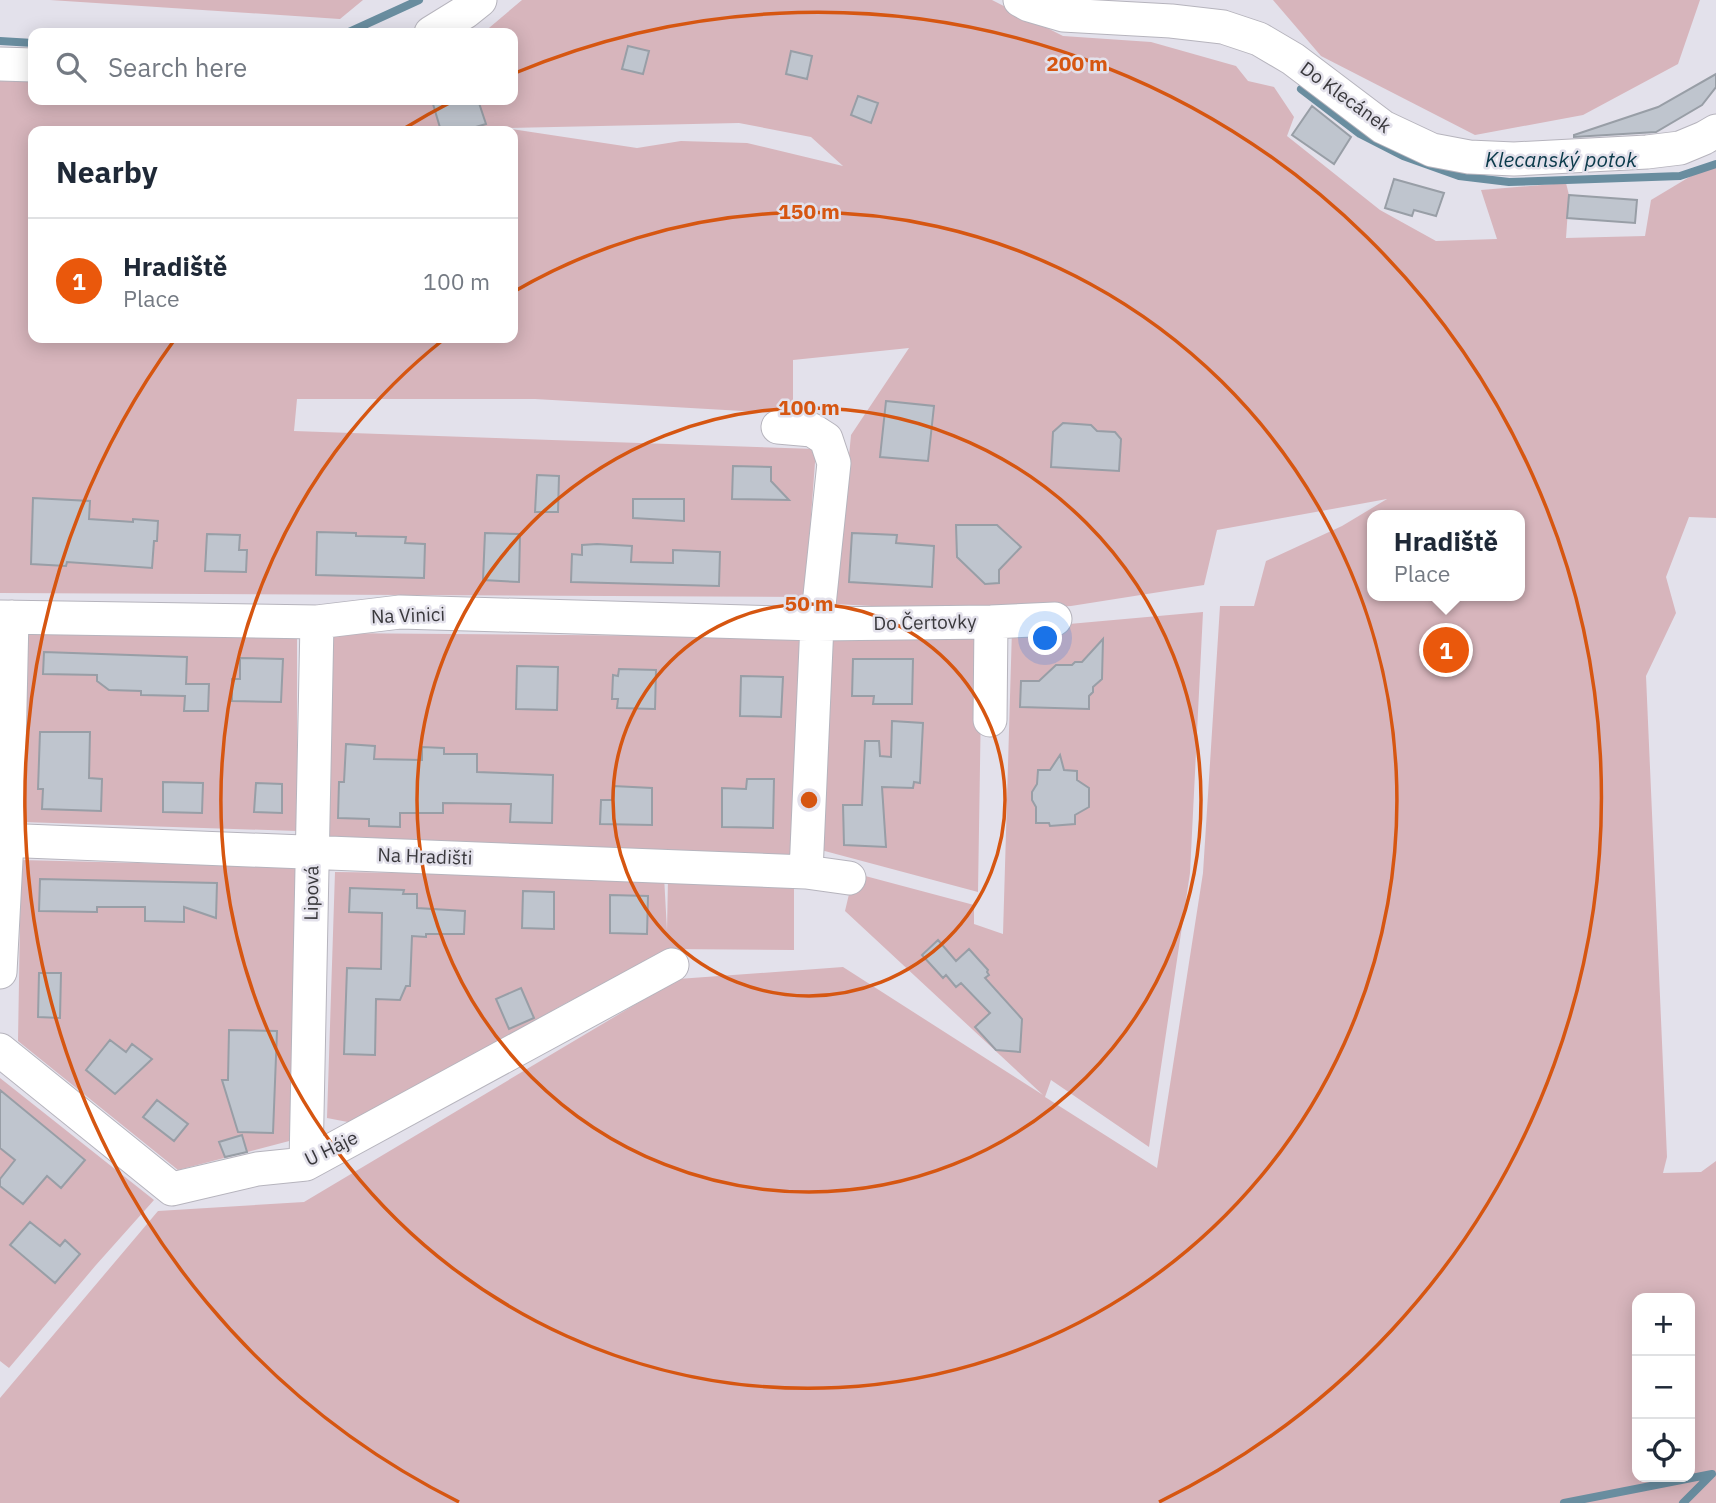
<!DOCTYPE html>
<meta charset="utf-8">
<style>
body{margin:0;font-family:"IBM Plex Sans",sans-serif;background:#f2f2f3;color:#1f2937}
.controls{position:absolute;right:21px;bottom:21px;display:grid;overflow:hidden;border-radius:14px;box-shadow:0 4px 18px #0003}
.controls button{width:63px;height:63px;display:grid;place-items:center;padding:0;border:0;border-bottom:2px solid #e0e1e3;background:#fff;color:#1f2937;font:35px sans-serif}
.you{position:absolute;left:1046px;top:639px;width:24px;height:24px;margin:-18px;border:5px solid #fff;border-radius:50%;background:#1a73e8;box-shadow:0 0 0 10px #1a73e833}
.badge{display:grid;place-items:center;width:46px;height:46px;border-radius:50%;background:#ea580c;color:#fff;font-size:23px;font-weight:700}
.pin{position:absolute;translate:-50% -50%;border:4px solid #fff;box-shadow:0 2px 7px #0006}
.popup{position:absolute;left:1367px;top:510px;width:158px;height:91px;box-sizing:border-box;display:grid;place-content:center;border-radius:14px;background:#fff;filter:drop-shadow(0 2px 5px #0005);font-size:23px;white-space:nowrap;color:#747a83}
.popup b{font-size:26px;color:#1f2937}
.popup::after{content:'';position:absolute;left:50%;top:100%;margin-left:-14px;border:14px solid transparent;border-top-color:#fff}
.list{margin:0;padding:0;list-style:none}
h2{display:flex;justify-content:space-between;align-items:center;height:91px;margin:0;padding:0 28px;font-size:30px}
h2 small{font-size:23px;font-weight:400;color:#747a83}
.list li{display:grid;grid-template-columns:46px 1fr auto;gap:21px;align-items:center;box-sizing:border-box;height:126px;padding:0 28px;border-top:2px solid #e0e1e3}
.list b{display:block;font-size:26px;white-space:nowrap}
.list p{margin:0;font-size:23px;white-space:nowrap;color:#747a83}
.list em{font-size:23px;font-style:normal;color:#747a83}
.icon{flex:none;width:38px;height:38px;fill:none;stroke:currentColor;stroke-width:2;stroke-linecap:round;stroke-linejoin:round}
.map{position:relative;flex:none;width:1716px;height:1503px;overflow:hidden}
.search{position:absolute;background:#fff;box-shadow:0 4px 18px #0003;left:28px;top:28px;width:490px;height:77px;display:flex;align-items:center;gap:18px;box-sizing:border-box;padding:0 24px;border-radius:14px;color:#747a83;font-size:26px}
.panel{position:absolute;background:#fff;box-shadow:0 4px 18px #0003;left:28px;top:126px;width:490px;height:217px;border-radius:14px}
.map>svg:first-child{display:block}
</style>
<div class="map">
<svg width="1716" height="1503" viewBox="0 0 1716 1503">
<rect width="100%" height="100%" fill="#e3e1eb"/>
<path fill="#d7b5bc" fill-rule="evenodd" d="M 50,0 L 363,0 L 340,19 Z
M 522,0 L 992,0 L 1063,36 L 1151,42 L 1236,66 L 1248,81 L 1274,87 L 1294,117 L 1287,136 L 1380,210 L 1436,241 L 1497,239 L 1481,190 L 1566,183 L 1569,195 L 1566,238 L 1645,236 L 1651,200 L 1716,161 L 1716,518 L 1689,517 L 1666,577 L 1676,613 L 1646,676 L 1667,1157 L 1663,1173 L 1701,1172 L 1716,1161 L 1716,1503 L 0,1503 L 0,1398 L 158,1211 L 304,1202 L 678,979 L 843,967 L 1043,1095 L 845,911 L 854,873 L 974,905 L 974,924 L 1003,934 L 1012,629 L 1203,612 L 1190,873 L 1149,1147 L 1051,1080 L 1045,1097 L 1157,1168 L 1203,873 L 1220,606 L 1254,606 L 1266,561 L 1342,526 L 1387,499 L 1217,530 L 1204,585 L 1071,606 L 981,612 L 835,604 L 851,435 L 909,348 L 793,360 L 793,414 L 535,399 L 297,399 L 294,431 L 816,449 L 805,597 L 0,593 L 0,76 L 33,73 L 33,100 L 513,100 L 513,33 L 483,33 ZM 629,46 L 649,52 L 642,74 L 622,69 ZM 792,51 L 812,56 L 807,78 L 786,74 ZM 739,123 L 811,137 L 843,166 L 747,143 L 681,141 L 637,148 L 504,128 ZM 33,131 L 513,131 L 513,338 L 33,338 ZM 1372,515 L 1520,515 L 1520,596 L 1372,596 ZM 1637,1298 L 1690,1298 L 1690,1477 L 1637,1477 Z
M 1273,0 L 1700,0 L 1678,64 L 1583,115 L 1475,135 L 1321,56 Z
M 297,631 L 297,831 L 23,822 L 26,633 Z
M 845,632 L 982,639 L 978,892 L 821,850 L 829,647 L 833,640 Z
M 330,633 L 805,637 L 796,855 L 328,836 Z
M 21,860 L 300,867 L 293,1140 L 178,1170 L 18,1041 Z
M 335,872 L 664,876 L 667,931 L 668,878 L 794,880 L 794,950 L 668,949 L 665,954 L 566,1003 L 353,1123 L 327,1118 Z
M 0,1078 L 154,1200 L 96,1265 L 9,1368 L 0,1361 Z"/>
<g fill="none" stroke-linecap="round" stroke-linejoin="round">
<path stroke="#698d9f" stroke-width="8" d="M 335,33 L 349,32 L 419,0
M 0,41 L 33,43
M 1301,89 L 1360,134 L 1403,156 L 1459,176 L 1509,182 L 1680,176 L 1716,164
M 1564,1503 L 1712,1474
M 1683,1503 L 1711,1475"/>
</g>
<path fill="#bfc5ce" stroke="#989ea6" stroke-width="2" d="M 628,46 L 649,51 L 643,74 L 622,69 Z
M 791,51 L 812,56 L 807,79 L 786,74 Z
M 1716,74 L 1716,87 L 1702,105 L 1656,132 L 1574,137 L 1574,135 L 1658,107 Z
M 858,96 L 878,103 L 871,123 L 851,115 Z
M 447,100 L 478,100 L 486,124 L 462,131 L 441,131 L 433,104 Z
M 1312,106 L 1351,137 L 1334,164 L 1292,135 Z
M 1394,179 L 1444,193 L 1436,216 L 1414,210 L 1412,216 L 1385,208 Z
M 1569,195 L 1637,200 L 1635,223 L 1567,218 Z
M 886,401 L 934,406 L 928,461 L 880,457 Z
M 1063,423 L 1091,425 L 1097,431 L 1115,432 L 1121,439 L 1119,471 L 1051,467 L 1053,432 Z
M 733,466 L 771,467 L 771,481 L 789,500 L 732,499 Z
M 537,475 L 559,476 L 558,512 L 535,512 Z
M 33,498 L 90,501 L 89,519 L 133,522 L 133,519 L 158,521 L 157,541 L 154,541 L 152,568 L 67,562 L 66,566 L 31,564 Z
M 633,499 L 684,499 L 684,521 L 633,518 Z
M 956,525 L 997,525 L 1021,547 L 999,570 L 999,583 L 985,584 L 957,557 Z
M 317,532 L 356,533 L 356,536 L 406,537 L 405,543 L 425,544 L 424,578 L 316,575 Z
M 485,533 L 520,534 L 519,582 L 483,580 Z
M 852,533 L 897,535 L 896,543 L 934,546 L 932,587 L 849,582 Z
M 207,534 L 240,535 L 239,550 L 247,550 L 246,572 L 205,571 Z
M 597,544 L 632,546 L 631,562 L 673,563 L 673,550 L 720,552 L 719,586 L 571,582 L 572,554 L 582,555 L 582,545 Z
M 1103,639 L 1102,679 L 1093,687 L 1093,692 L 1089,696 L 1089,709 L 1020,707 L 1021,681 L 1039,681 L 1056,665 L 1072,665 L 1075,662 L 1082,662 Z
M 44,652 L 187,657 L 186,684 L 209,684 L 208,711 L 184,711 L 185,696 L 141,695 L 141,691 L 109,690 L 97,681 L 97,675 L 43,674 Z
M 240,658 L 283,659 L 281,702 L 232,701 L 232,679 L 240,679 Z
M 853,659 L 913,659 L 912,704 L 873,704 L 874,696 L 852,696 Z
M 517,666 L 558,667 L 557,710 L 516,709 Z
M 619,669 L 656,670 L 655,709 L 617,708 L 618,699 L 612,699 L 613,675 L 618,676 Z
M 741,676 L 783,677 L 781,717 L 740,716 Z
M 892,721 L 923,723 L 920,783 L 914,782 L 913,788 L 882,787 L 886,847 L 844,845 L 843,805 L 862,805 L 865,741 L 879,741 L 880,756 L 891,757 Z
M 40,732 L 90,732 L 89,778 L 102,779 L 101,811 L 42,809 L 43,789 L 38,789 Z
M 346,744 L 375,746 L 374,759 L 422,760 L 422,747 L 444,748 L 444,754 L 477,754 L 477,772 L 553,775 L 552,823 L 510,822 L 511,804 L 443,803 L 443,813 L 400,813 L 400,827 L 369,826 L 369,819 L 338,818 L 339,782 L 344,782 Z
M 1060,755 L 1064,770 L 1077,771 L 1077,780 L 1089,788 L 1089,807 L 1075,815 L 1075,824 L 1050,826 L 1049,823 L 1036,823 L 1036,807 L 1032,800 L 1032,792 L 1037,784 L 1038,770 L 1050,770 Z
M 747,779 L 774,779 L 773,828 L 722,827 L 722,788 L 746,789 Z
M 163,782 L 203,783 L 202,813 L 163,812 Z
M 256,783 L 282,784 L 282,813 L 254,812 Z
M 613,786 L 652,788 L 652,825 L 600,824 L 601,800 L 612,800 Z
M 40,879 L 217,883 L 216,918 L 184,907 L 184,922 L 145,921 L 145,907 L 97,907 L 97,912 L 39,911 Z
M 350,888 L 404,890 L 403,894 L 417,894 L 417,908 L 465,911 L 464,934 L 426,934 L 426,937 L 412,936 L 410,986 L 406,986 L 400,1000 L 376,999 L 375,1055 L 344,1054 L 347,968 L 381,969 L 382,913 L 349,912 Z
M 523,891 L 554,892 L 554,929 L 522,928 Z
M 610,895 L 648,896 L 647,934 L 610,933 Z
M 938,940 L 956,961 L 969,949 L 988,970 L 987,972 L 989,975 L 985,978 L 1022,1019 L 1020,1052 L 996,1050 L 975,1027 L 990,1013 L 961,983 L 956,987 L 946,975 L 943,978 L 922,955 Z
M 39,973 L 61,973 L 60,1018 L 38,1017 Z
M 521,988 L 534,1018 L 509,1029 L 496,999 Z
M 229,1030 L 277,1031 L 273,1133 L 238,1132 L 222,1080 L 228,1080 Z
M 110,1040 L 126,1052 L 132,1044 L 152,1059 L 115,1094 L 86,1070 Z
M 0,1090 L 85,1160 L 61,1188 L 47,1176 L 23,1204 L 0,1186 L 0,1179 L 15,1160 L 0,1148 Z
M 157,1100 L 188,1124 L 174,1141 L 143,1117 Z
M 242,1135 L 247,1152 L 225,1157 L 219,1142 Z
M 30,1222 L 60,1246 L 65,1240 L 80,1254 L 55,1283 L 10,1245 Z"/>
<g fill="none" stroke-linecap="round" stroke-linejoin="round">
<g stroke="#b6b4bd" stroke-width="35">
<path id="minor" d="M 1020,0 L 1029,5 L 1063,15 L 1171,21 L 1223,27 L 1259,39 L 1293,59 L 1383,127 L 1432,150 L 1469,157 L 1514,159 L 1647,152 L 1680,148 L 1704,138 L 1716,131
M 431,33 L 465,12 L 480,0
M 0,64 L 33,65
M 778,427 L 812,430 L 826,439 L 834,463 L 817,624 L 806,872
M 0,617 L 317,622 L 400,612 L 817,624 L 991,622 L 1055,619
M 990,720 L 991,622
M 0,840 L 806,872 L 849,878
M 0,972 L 7,841 L 12,617
M 0,1050 L 172,1189 L 257,1169 L 306,1164 L 672,965
M 306,1164 L 317,622"/>
</g>
<use href="#minor" stroke="#fff" stroke-width="33"/>
</g>
<g fill="none" stroke="#d65611" stroke-width="3.5">
<circle cx="809" cy="800" r="196"/>
<circle cx="809" cy="800" r="392"/>
<path d="M515 291A588 588 0 1 1 443 340"/>
<path d="M459 1502A784 784 0 0 1 175 339M405 128A784 784 0 0 1 453 101M515 73A784 784 0 0 1 1159 1502"/>
</g>
<g text-anchor="middle" stroke-width="5" stroke-linejoin="round" paint-order="stroke">
<g font-size="19" fill="#39383c" stroke="#e3e1eb">
<text transform="translate(1346 97) rotate(36)" y="7">Do Klecánek</text>
<text transform="translate(408 615) rotate(-2)" y="7">Na Vinici</text>
<text transform="translate(925 622) rotate(-1)" y="7">Do Čertovky</text>
<text transform="translate(425 856) rotate(2)" y="7">Na Hradišti</text>
<text transform="translate(311 893) rotate(-89)" y="7">Lipová</text>
<text transform="translate(331 1148) rotate(-26)" y="7">U Háje</text>
</g>
<g font-size="21" font-style="italic" fill="#0a3a4a" stroke="#e3e1eb">
<text x="1561" y="167">Klecanský potok</text>
</g>
</g>
<circle cx="809" cy="800" r="10" fill="#d65611" stroke="#e3e1eb" stroke-width="3.5"/>
<g font-size="21" text-anchor="middle" font-weight="bold" fill="#d65611" stroke="#e3e1eb" stroke-width="5" stroke-linejoin="round" paint-order="stroke">
<text x="1077" y="71">200 m</text>
<text x="809" y="219">150 m</text>
<text x="809" y="415">100 m</text>
<text x="809" y="611">50 m</text>
</g>
</svg>
<div class="controls">
<button>+</button>
<button>−</button>
<button><svg class="icon" aria-label="locate" viewBox="0 0 24 24"><circle cx="12" cy="12" r="6"/><path d="M12 2v4M12 18v4M2 12h4M18 12h4"/></svg></button>
</div>
<div class="you"></div>
<div class="pin badge" style="left:1446px;top:650px">1</div>
<div class="popup"><b>Hradiště</b>Place</div>
<div class="search"><svg class="icon" aria-label="search" viewBox="0 0 24 24"><circle cx="10" cy="10" r="6"/><path d="M15 15l6 6"/></svg>Search here</div>
<section class="panel">
<h2>Nearby<small></small></h2>
<ul class="list">
<li><span class="badge">1</span><div><b>Hradiště</b><p>Place</p></div><em>100 m</em></li>
</ul>
</section>
</div>
